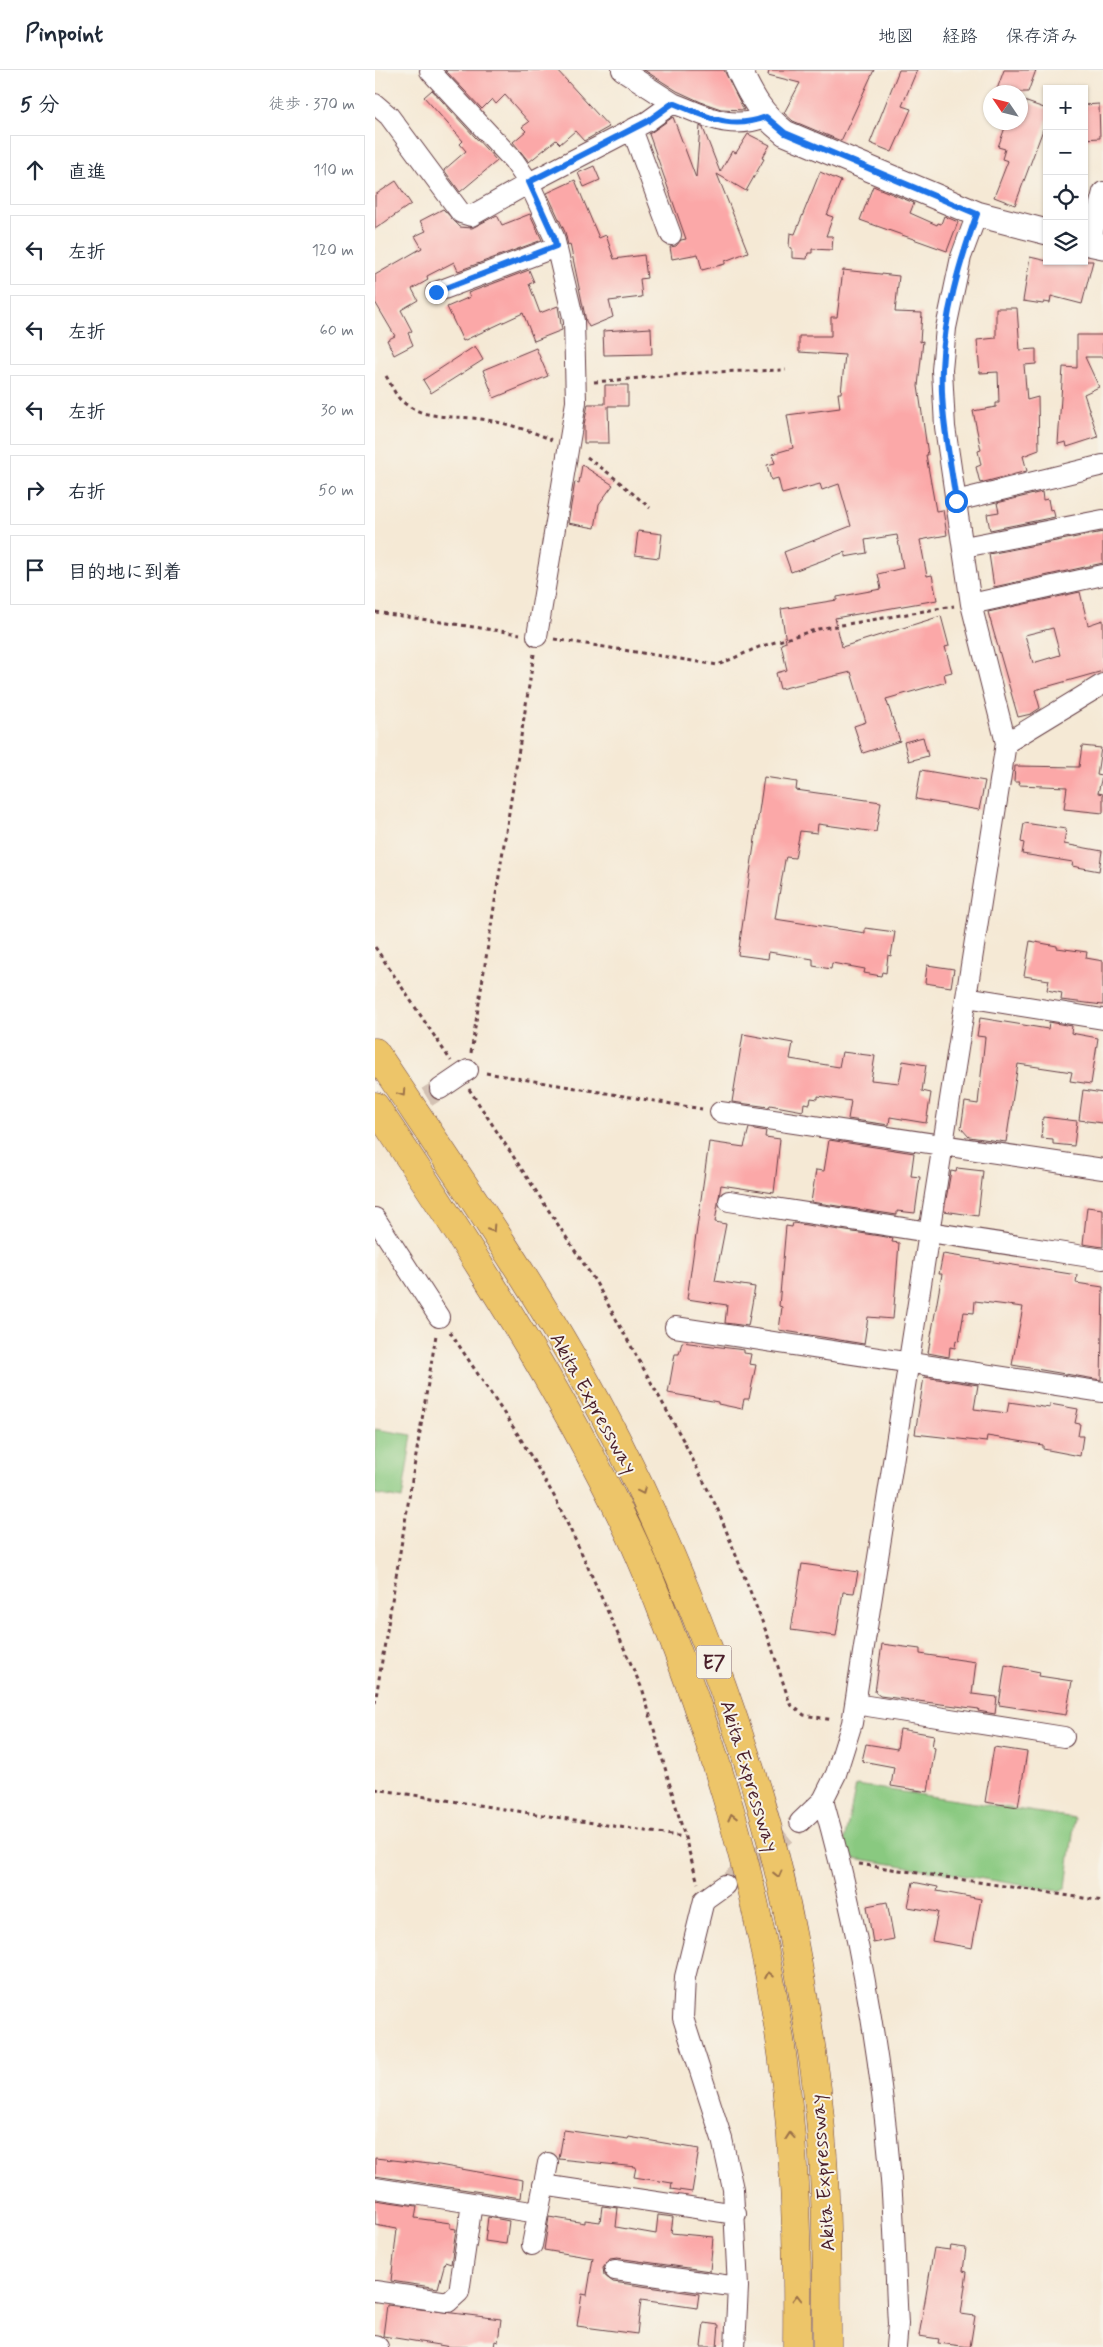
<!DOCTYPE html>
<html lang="ja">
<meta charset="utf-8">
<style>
body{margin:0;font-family:Mynerve,"Klee One",sans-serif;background:#f6f6f7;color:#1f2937}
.controls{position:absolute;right:15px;top:15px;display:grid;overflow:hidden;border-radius:0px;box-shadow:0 1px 4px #0004}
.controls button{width:45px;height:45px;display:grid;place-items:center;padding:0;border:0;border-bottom:1px solid #e0e1e3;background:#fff;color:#1f2937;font:25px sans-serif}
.compass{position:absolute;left:608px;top:15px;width:45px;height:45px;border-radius:50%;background:#fff;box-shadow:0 1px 4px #0004;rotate:305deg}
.stop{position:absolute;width:15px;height:15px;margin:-11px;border:4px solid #1a73e8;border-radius:50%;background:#fff}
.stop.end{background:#1a73e8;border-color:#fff;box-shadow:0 1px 5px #0008}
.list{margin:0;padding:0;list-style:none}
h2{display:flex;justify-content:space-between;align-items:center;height:65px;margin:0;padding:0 20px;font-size:21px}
h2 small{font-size:16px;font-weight:400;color:#747a83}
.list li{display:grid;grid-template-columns:32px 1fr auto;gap:15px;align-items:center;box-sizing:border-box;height:70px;margin:0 10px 10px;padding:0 10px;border:1px solid #e0e1e3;border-radius:0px}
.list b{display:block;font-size:19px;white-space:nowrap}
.list em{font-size:16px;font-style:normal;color:#747a83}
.icon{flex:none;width:28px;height:28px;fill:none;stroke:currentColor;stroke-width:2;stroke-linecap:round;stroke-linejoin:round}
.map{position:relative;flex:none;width:728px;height:2277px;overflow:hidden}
header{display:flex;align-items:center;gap:30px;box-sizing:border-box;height:70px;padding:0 25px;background:#fff;border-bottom:1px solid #e0e1e3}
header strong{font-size:24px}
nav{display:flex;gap:28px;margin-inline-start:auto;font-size:18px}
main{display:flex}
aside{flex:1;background:#fff}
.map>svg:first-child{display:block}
</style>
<header>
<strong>Pinpoint</strong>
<nav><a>地図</a><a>経路</a><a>保存済み</a></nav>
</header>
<main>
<aside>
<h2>5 分<small>徒歩 · 370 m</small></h2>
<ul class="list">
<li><svg class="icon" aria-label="ahead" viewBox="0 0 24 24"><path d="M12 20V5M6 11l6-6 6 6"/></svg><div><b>直進</b></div><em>110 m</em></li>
<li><svg class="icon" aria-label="left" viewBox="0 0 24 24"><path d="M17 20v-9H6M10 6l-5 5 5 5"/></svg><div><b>左折</b></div><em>120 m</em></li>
<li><svg class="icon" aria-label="left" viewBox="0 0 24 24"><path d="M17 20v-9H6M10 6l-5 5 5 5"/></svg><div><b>左折</b></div><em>60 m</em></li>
<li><svg class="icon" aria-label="left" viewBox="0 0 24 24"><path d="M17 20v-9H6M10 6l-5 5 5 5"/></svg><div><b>左折</b></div><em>30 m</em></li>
<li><svg class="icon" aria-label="right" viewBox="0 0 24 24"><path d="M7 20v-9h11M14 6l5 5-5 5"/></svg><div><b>右折</b></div><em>50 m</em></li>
<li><svg class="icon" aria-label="arrive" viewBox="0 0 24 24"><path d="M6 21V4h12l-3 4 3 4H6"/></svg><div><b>目的地に到着</b></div></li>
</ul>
</aside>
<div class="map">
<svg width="728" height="2277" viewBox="0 0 728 2277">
<rect width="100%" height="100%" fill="#f7f3e8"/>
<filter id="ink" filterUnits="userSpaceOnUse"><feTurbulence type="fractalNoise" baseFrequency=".02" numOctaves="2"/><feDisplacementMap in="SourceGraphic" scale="10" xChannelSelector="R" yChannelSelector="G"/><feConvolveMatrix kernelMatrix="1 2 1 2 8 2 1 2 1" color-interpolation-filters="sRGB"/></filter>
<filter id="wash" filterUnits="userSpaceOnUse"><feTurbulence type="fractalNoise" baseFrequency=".0096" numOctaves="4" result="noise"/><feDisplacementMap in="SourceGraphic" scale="20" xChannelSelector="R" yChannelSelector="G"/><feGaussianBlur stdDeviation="1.12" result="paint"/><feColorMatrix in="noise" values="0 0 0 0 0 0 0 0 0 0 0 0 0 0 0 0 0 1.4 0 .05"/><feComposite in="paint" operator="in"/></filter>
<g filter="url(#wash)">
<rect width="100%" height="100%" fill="#f5e9d5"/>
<path fill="#89c980" stroke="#6a7456" d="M 0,1359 L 37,1365 L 27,1429 L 0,1424 Z
M 481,1715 L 700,1748 L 691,1817 L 684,1821 L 473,1787 L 468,1777 Z"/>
<g id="blocks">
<path fill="#fba8a8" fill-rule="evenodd" d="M 70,0 L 182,0 L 234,57 L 209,71 L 200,61 L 185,74 L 181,70 L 154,92 L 138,72 L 151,61 L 147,57 L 154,52 L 130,25 L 121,34 L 117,29 L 107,39 Z
M 269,0 L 349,0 L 369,40 L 346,39 L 326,32 L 302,21 Z
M 394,0 L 499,0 L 466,71 L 418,51 L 409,43 L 425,13 L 393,5 Z
M 524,0 L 542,0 L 527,36 L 536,39 L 517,82 L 495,73 Z
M 629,0 L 661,0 L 653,22 L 621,22 Z
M 57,20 L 122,91 L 85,122 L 69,100 L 91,81 L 85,74 L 88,71 L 49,27 Z
M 646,30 L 672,39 L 672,49 L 640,135 L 619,127 L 633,91 L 627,89 L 630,79 L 623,77 L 632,52 L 646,52 Z
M 724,34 L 725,68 L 709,69 L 709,35 Z
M 298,47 L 321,108 L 325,56 L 328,58 L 345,102 L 357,81 L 361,83 L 373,64 L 395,75 L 387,88 L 389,89 L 371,121 L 342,104 L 373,182 L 350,191 L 350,194 L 327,200 L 323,184 L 297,189 L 295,177 L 301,176 L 306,170 L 311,169 L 274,64 Z
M 219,96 L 225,110 L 209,117 L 203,103 Z
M 445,102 L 466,111 L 452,145 L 458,147 L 451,166 L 458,166 L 457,180 L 437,179 L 437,183 L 433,183 L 432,189 L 417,188 L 417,178 L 414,177 L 415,163 L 420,164 Z
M 200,110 L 224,168 L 231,165 L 239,189 L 269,185 L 272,208 L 265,209 L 267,227 L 234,231 L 238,247 L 214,257 L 211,251 L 195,174 L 193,175 L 190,162 L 172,123 Z
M 21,111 L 36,134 L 0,159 L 0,125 Z
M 498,116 L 539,133 L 535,143 L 562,155 L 563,153 L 566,154 L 569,146 L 583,152 L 572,181 L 485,150 Z
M 68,139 L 85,157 L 97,158 L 122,145 L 127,155 L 155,144 L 167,170 L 83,201 L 79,192 L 52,206 L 53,210 L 37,219 L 43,230 L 26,240 L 37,261 L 33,263 L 38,275 L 19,285 L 12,270 L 20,266 L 0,232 L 0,205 L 47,178 L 40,166 L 51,161 L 45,151 Z
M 655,187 L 672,191 L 718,191 L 707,234 L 676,226 L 675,233 L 669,232 L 668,234 L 648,231 Z
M 154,200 L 159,212 L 154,214 L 165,243 L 183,236 L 187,260 L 159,271 L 148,243 L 88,271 L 72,237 L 95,227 L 93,223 Z
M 468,200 L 524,206 L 520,242 L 547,243 L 545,272 L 548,271 L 543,316 L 553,385 L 551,385 L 561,441 L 568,440 L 572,465 L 545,470 L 552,506 L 557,505 L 562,530 L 460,548 L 467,577 L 566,546 L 574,576 L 570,577 L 577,602 L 569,604 L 571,612 L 511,629 L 525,671 L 488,683 L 479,656 L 491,652 L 476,602 L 405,619 L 401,603 L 412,600 L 406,574 L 411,572 L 406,539 L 462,530 L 462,527 L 506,519 L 503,504 L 528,498 L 522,465 L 490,470 L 492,483 L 470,487 L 470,482 L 416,502 L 409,482 L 476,456 L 464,414 L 447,420 L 445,414 L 407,424 L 403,408 L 396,410 L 392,395 L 400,393 L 397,384 L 418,378 L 412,345 L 465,338 L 463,323 L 466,323 L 470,285 L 424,282 L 424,266 L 456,266 L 456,247 L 462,247 Z
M 621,238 L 642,238 L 645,280 L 661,279 L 661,294 L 649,295 L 652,330 L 663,327 L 664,380 L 648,386 L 652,401 L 605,413 L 601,397 L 606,395 L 603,381 L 606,380 L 598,341 L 621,337 L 621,333 L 624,333 L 623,302 L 605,303 L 602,270 L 621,268 Z
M 276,258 L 277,284 L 229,285 L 228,261 Z
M 702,265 L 728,265 L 728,287 L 710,287 L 724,317 L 709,324 L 723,367 L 692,377 L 691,372 L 683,374 L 688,297 L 702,298 Z
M 100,276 L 108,290 L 56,323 L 48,310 Z
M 161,278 L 173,306 L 119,328 L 108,300 Z
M 230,315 L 253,315 L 253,336 L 233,336 L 234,373 L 209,373 L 209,355 L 213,334 L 230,334 Z
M 207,395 L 238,415 L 224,434 L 220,458 L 193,453 L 200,412 L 204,413 Z
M 667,422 L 668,430 L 673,429 L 675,440 L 678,439 L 680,447 L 615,460 L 612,444 L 624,442 L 622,433 Z
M 263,461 L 287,464 L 284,488 L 260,485 Z
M 728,462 L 728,493 L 619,517 L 614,484 Z
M 705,522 L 713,555 L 728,550 L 728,601 L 660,620 L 665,638 L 656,644 L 643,647 L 613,542 ZM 678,558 L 685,585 L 658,593 L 650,565 Z
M 548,667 L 553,686 L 534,691 L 529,672 Z
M 707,676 L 726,678 L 722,705 L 727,706 L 723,723 L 728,724 L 728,743 L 689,739 L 692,717 L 644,715 L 645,712 L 639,712 L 640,696 L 704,697 Z
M 546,700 L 610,711 L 604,740 L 541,729 Z
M 389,707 L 422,712 L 421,720 L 506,732 L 501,762 L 443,754 L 442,763 L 425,761 L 420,788 L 411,787 L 410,790 L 400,849 L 490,863 L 490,858 L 520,862 L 516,886 L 513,885 L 511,903 L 507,902 L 506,906 L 489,903 L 490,899 L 457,893 L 456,899 L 438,896 L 438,889 L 394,882 L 393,889 L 363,885 Z
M 649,753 L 691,759 L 689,774 L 727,781 L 724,801 L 697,796 L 698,792 L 647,784 L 649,773 L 646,772 Z
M 655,871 L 682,876 L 682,878 L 712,882 L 711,888 L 728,891 L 728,935 L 686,930 L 687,923 L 672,920 L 674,910 L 649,906 Z
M 552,895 L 579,899 L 576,917 L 550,913 Z
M 605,948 L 673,959 L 674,952 L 697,956 L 696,963 L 723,968 L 716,1014 L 695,1011 L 697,1002 L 643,994 L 631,1072 L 594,1067 L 586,1058 L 590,1032 L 603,1034 L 610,967 L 602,966 Z
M 368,964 L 418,973 L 415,989 L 464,997 L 467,982 L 500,986 L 496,1010 L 524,1013 L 528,991 L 551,995 L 547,1021 L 556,1023 L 551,1053 L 515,1047 L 514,1055 L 473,1049 L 476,1031 L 443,1026 L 443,1029 L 436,1028 L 435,1034 L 429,1033 L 428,1041 L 395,1035 L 394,1037 L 357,1032 Z
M 708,1020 L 728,1023 L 728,1053 L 704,1050 Z
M 668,1047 L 702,1051 L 699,1076 L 678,1074 L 678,1069 L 666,1068 Z
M 374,1058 L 391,1061 L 390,1067 L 405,1069 L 399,1123 L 346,1115 L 340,1152 L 351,1154 L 340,1211 L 380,1217 L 373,1256 L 350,1253 L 352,1235 L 312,1229 L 334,1072 L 369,1077 Z
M 454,1070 L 539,1083 L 536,1106 L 545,1107 L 540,1143 L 522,1141 L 522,1145 L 436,1132 L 441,1100 L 449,1101 Z
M 582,1098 L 608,1101 L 603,1146 L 569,1141 L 576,1101 L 581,1102 Z
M 712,1137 L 728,1139 L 728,1177 L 708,1174 Z
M 418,1153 L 518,1168 L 517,1172 L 524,1173 L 518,1249 L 493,1247 L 489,1274 L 404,1260 L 407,1237 L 404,1236 L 411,1156 L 417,1157 Z
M 568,1184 L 702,1205 L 701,1213 L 728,1217 L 726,1310 L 637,1295 L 648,1237 L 600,1231 L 599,1243 L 589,1242 L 584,1271 L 581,1270 L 580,1278 L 575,1277 L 574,1287 L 553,1283 L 567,1204 L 564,1204 Z
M 307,1272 L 369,1280 L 369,1283 L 376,1284 L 374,1294 L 381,1295 L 374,1329 L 369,1329 L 367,1339 L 343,1334 L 343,1332 L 293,1323 L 300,1284 L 304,1284 Z
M 549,1307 L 603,1315 L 599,1339 L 632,1343 L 634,1332 L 675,1338 L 675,1334 L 703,1339 L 700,1353 L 705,1354 L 703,1366 L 708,1366 L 705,1386 L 668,1379 L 668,1375 L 612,1366 L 611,1372 L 540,1364 Z
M 427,1494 L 483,1502 L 479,1523 L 468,1522 L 461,1566 L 416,1560 Z
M 507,1574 L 545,1579 L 545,1584 L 601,1592 L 597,1624 L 622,1627 L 620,1644 L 603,1641 L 604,1639 L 505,1626 L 500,1622 Z
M 630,1595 L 665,1602 L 664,1606 L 697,1611 L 691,1645 L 624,1635 Z
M 525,1659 L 559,1665 L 557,1677 L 560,1678 L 553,1722 L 516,1716 L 519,1697 L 487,1691 L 491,1674 L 522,1679 Z
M 619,1677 L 652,1682 L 643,1737 L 610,1732 Z
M 538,1812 L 563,1817 L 562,1821 L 606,1829 L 597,1878 L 557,1871 L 563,1842 L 533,1837 Z
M 512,1832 L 519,1869 L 498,1873 L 492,1836 Z
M 189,2060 L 253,2069 L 254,2067 L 324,2079 L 317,2122 L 296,2119 L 297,2113 L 259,2107 L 261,2097 L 184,2089 Z
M 0,2088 L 64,2095 L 148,2110 L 146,2128 L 0,2106 Z
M 0,2130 L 42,2136 L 40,2148 L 75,2153 L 75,2158 L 81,2159 L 76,2194 L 70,2192 L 63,2218 L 16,2211 L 22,2159 L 0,2155 Z
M 227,2136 L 243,2138 L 241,2157 L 281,2164 L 283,2145 L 298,2147 L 296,2163 L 338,2167 L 335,2201 L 242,2188 L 235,2189 L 228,2198 L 229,2205 L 238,2212 L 324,2224 L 322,2238 L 266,2230 L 262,2264 L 202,2256 L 207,2224 L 212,2225 L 218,2188 L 169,2180 L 174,2147 L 210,2153 L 210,2150 L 225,2152 Z
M 113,2147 L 134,2151 L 131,2174 L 110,2171 Z
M 576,2176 L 591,2178 L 588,2201 L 592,2202 L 586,2244 L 600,2246 L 595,2277 L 563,2273 L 564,2269 L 544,2266 L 559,2178 L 575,2180 Z
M 12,2235 L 126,2249 L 123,2272 L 120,2271 L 119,2277 L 76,2277 L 8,2266 Z
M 329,2253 L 344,2255 L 342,2277 L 326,2277 Z"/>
</g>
</g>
<g filter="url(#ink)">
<use href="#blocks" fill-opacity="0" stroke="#643d44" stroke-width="1"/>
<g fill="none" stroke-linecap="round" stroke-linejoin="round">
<path stroke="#d3c1b3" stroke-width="20" stroke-dasharray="20 10" stroke-linecap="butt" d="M 1,1059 L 65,1019
M 350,1815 L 425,1752"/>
<g stroke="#643d44" stroke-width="22">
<path id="minor" d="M 247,0 L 298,33
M 55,1 L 139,91 L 154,113 L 179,167 L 199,251 L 201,332 L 162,566
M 0,34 L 14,46 L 86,143 L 96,146 L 154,113 L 273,51 L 298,33 C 332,46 354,61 391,47
M 257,59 L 296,165
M 715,173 L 728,122
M 61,222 L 181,177
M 581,431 L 728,395
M 589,477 L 728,450
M 596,534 L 728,505
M 631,673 L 728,614
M 591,927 L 728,949
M 65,1019 L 93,1000
M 345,1042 L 728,1099
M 354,1131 L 728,1189
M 0,1148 L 64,1247
M 300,1257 L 728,1322
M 480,1634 L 689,1667
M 448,1730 C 482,1850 504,1975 515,2099 C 520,2151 520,2203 523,2254 L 521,2277
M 425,1752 L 448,1730 L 461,1704 L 477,1653 L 631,673 L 596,534 L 570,357 L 567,300 L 571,258 L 586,187 L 602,144
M 350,1815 L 329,1830 L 310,1907 L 308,1948 L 347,2069 L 358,2119 L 363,2217 L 360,2277
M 168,2115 L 361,2144
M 0,2118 L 163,2143
M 157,2175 L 173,2093
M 240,2200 L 363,2217
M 0,2221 L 73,2232 L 84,2222 L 97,2133
M 0,2276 L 3,2277"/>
</g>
<g stroke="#643d44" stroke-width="27">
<path id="tertiary" d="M 364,0 C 377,28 386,44 410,63 L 602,144 L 672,162
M 709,172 L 728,176"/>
</g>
<g stroke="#643d44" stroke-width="29">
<path id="motorway" d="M 0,982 C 84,1108 173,1234 242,1370 C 300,1485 347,1605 384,1728 C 411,1817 427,1911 440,2003 C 452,2094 452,2186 452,2277
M 0,1036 C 92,1173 183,1313 254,1462 C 275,1506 292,1553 309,1599 C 358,1733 395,1873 411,2016 C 421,2103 423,2190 422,2277"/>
</g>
<path stroke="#643d44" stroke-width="3" stroke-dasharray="4 4" stroke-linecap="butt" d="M 11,306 C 16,314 20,326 28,332 C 51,351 78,345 106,349 C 131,353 154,360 177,370
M 219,312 L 334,302 L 411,300
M 212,387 L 236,405 L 275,438
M 0,542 L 145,564
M 179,569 L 343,595 L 384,577 L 443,559 L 579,536
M 0,877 L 76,991
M 96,983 L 159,584
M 111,1003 L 327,1039
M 94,1019 L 220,1211 L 308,1370 L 343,1440 L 394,1569 L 415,1634 L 429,1645 L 458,1650
M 75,1262 L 144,1366 L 179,1426 L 208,1486 L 268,1621 L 323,1813
M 0,1633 L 61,1265
M 0,1719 L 309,1767
M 484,1794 L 728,1831"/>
<use href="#minor" stroke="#fff" stroke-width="20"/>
<use href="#tertiary" stroke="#fff" stroke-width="25"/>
<use href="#motorway" stroke="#edc569" stroke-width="28"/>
</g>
<defs><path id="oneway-chevron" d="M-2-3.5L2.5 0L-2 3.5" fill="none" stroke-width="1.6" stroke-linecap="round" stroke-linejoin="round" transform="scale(1.25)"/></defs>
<g stroke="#9c724a">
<use href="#oneway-chevron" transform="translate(27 1023) rotate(56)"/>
<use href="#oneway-chevron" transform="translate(117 1159) rotate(57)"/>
<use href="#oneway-chevron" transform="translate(267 1421) rotate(64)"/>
<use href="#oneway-chevron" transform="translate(357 1747) rotate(-104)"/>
<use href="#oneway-chevron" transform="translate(403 1804) rotate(76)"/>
<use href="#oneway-chevron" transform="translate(394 1905) rotate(-101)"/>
<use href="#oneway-chevron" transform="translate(415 2066) rotate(-95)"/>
<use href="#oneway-chevron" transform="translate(422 2228) rotate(-90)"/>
</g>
</g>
<g fill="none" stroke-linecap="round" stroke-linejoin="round" filter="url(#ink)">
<path stroke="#1a73e8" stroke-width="6" d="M 61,222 L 181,176 L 179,167 L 154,112 L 273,51 L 298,33 C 332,46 354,61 391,47 L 410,63 L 602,144 C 584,194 569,246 567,299 C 565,343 575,388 581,431"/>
</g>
<g text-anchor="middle" stroke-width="4" stroke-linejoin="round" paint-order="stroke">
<rect fill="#f7f3e8" stroke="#7e5f64" stroke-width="1" x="321.5" y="1575.5" width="35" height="33" rx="4"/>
<g font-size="19" font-weight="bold" fill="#4a1f2b">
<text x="339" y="1599">E7</text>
</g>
<g font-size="20" fill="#4a1f2b" stroke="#f7f3e8">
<text transform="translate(219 1333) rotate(61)" y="7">Akita Expressway</text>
<text transform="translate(375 1706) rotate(73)" y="7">Akita Expressway</text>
<text transform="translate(447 2103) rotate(-94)" y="7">Akita Expressway</text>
</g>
</g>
</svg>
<div class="controls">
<button>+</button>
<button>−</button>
<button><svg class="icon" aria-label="locate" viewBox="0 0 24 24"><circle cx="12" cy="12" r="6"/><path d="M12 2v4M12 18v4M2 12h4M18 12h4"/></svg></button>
<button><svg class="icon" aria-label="layers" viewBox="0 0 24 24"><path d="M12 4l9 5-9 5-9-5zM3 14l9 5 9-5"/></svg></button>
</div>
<svg class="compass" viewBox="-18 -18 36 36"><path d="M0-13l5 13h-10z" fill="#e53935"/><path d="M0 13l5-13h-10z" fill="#747a83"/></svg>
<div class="stop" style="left:581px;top:431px"></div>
<div class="stop end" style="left:61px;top:222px"></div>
</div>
</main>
